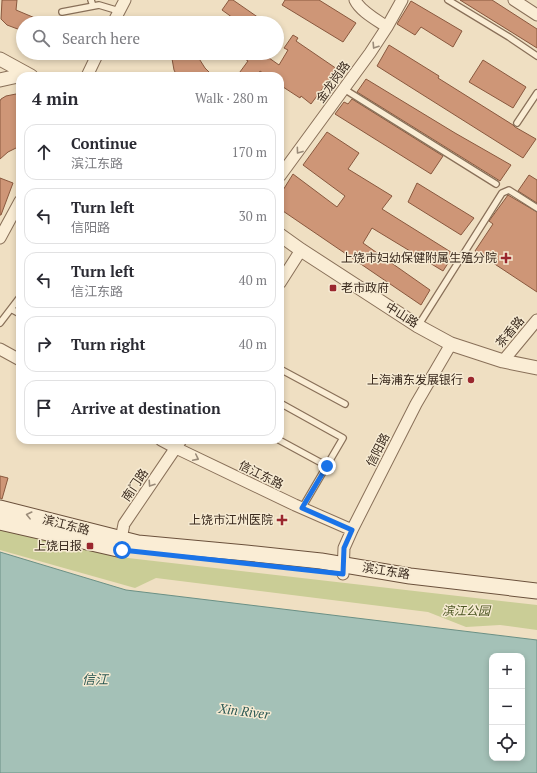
<!DOCTYPE html>
<meta charset="utf-8">
<style>
body{margin:0;font-family:"PT Serif","Noto Sans SC",serif;background:#f2f2f3;color:#2b2b33}
.controls{position:absolute;right:12px;bottom:12px;display:grid;overflow:hidden;border-radius:8px;box-shadow:0 2px 6px #0003}
.controls button{width:36px;height:36px;display:grid;place-items:center;padding:0;border:0;border-bottom:1px solid #e1e1e2;background:#fff;color:#2b2b33;font:20px sans-serif}
.stop{position:absolute;width:12px;height:12px;margin:-9px;border:3px solid #1a73e8;border-radius:50%;background:#fff}
.stop.end{background:#1a73e8;border-color:#fff;box-shadow:0 1px 4px #0008}
.list{margin:0;padding:0;list-style:none}
h2{display:flex;justify-content:space-between;align-items:center;height:52px;margin:0;padding:0 16px;font-size:17px}
h2 small{font-size:13px;font-weight:400;color:#7c7c81}
.list li{display:grid;grid-template-columns:26px 1fr auto;gap:12px;align-items:center;box-sizing:border-box;height:56px;margin:0 8px 8px;padding:0 8px;border:1px solid #e1e1e2;border-radius:12px}
.list b{display:block;font-size:15px;white-space:nowrap}
.list p{margin:0;font-size:13px;white-space:nowrap;color:#7c7c81}
.list em{font-size:13px;font-style:normal;color:#7c7c81}
.icon{flex:none;width:22px;height:22px;fill:none;stroke:currentColor;stroke-width:2;stroke-linecap:round;stroke-linejoin:round}
.map{position:relative;flex:none;width:537px;height:773px;overflow:hidden}
.search{position:absolute;background:#fff;box-shadow:0 2px 6px #0003;left:16px;top:16px;width:268px;height:44px;display:flex;align-items:center;gap:10px;box-sizing:border-box;padding:0 14px;border-radius:22px;color:#7c7c81;font-size:15px}
.panel{position:absolute;background:#fff;box-shadow:0 2px 6px #0003;left:16px;top:72px;width:268px;height:372px;border-radius:12px}
.map>svg:first-child{display:block}
</style>
<div class="map">
<svg width="537" height="773" viewBox="0 0 537 773">
<rect width="100%" height="100%" fill="#efdfc2"/>
<path fill="#cacd96" d="M 0,527 L 128,558 L 537,605 L 537,630 L 500,625 L 466,627 L 428,612 L 156,578 L 135,588 L 0,550 Z"/>
<path fill="#a4c1b7" stroke="#6b9085" fill-rule="evenodd" d="M 0,552 L 126,590 L 537,640 L 537,773 L 0,773 ZM 492,656 L 522,656 L 522,758 L 492,758 Z"/>
<path fill="#ce9677" stroke="#89583e" d="M 2,0 L 17,0 L 16,10 L 47,23 L 23,23 L 23,31 L 7,25 L 1,19 Z
M 229,0 L 233,0 L 259,18 L 256,23 L 240,23 L 222,10 Z
M 285,0 L 319,0 L 356,23 L 343,42 L 282,5 Z
M 460,0 L 492,0 L 537,29 L 537,48 Z
M 411,1 L 462,31 L 453,47 L 421,27 L 415,35 L 397,24 Z
M 293,35 L 298,38 L 296,41 L 337,69 L 311,104 L 301,96 L 300,98 L 280,85 L 280,76 L 267,76 L 260,71 L 257,76 L 237,76 L 248,61 L 245,59 L 248,53 L 262,53 L 279,65 L 288,50 L 284,48 Z
M 389,45 L 439,76 L 438,78 L 513,125 L 515,127 L 536,139 L 523,158 L 377,66 Z
M 171,53 L 199,53 L 198,57 L 205,68 L 213,76 L 177,76 L 174,70 Z
M 483,60 L 526,87 L 513,108 L 469,82 Z
M 366,79 L 455,133 L 511,165 L 500,181 L 357,92 Z
M 16,94 L 20,96 L 20,146 L 8,152 L 0,159 L 0,101 L 1,99 L 6,96 Z
M 352,99 L 443,156 L 431,174 L 335,114 L 344,102 L 348,104 Z
M 327,132 L 359,153 L 348,169 L 392,196 L 382,209 L 454,254 L 443,271 L 372,228 L 363,243 L 430,290 L 421,305 L 280,209 L 280,195 L 293,174 L 337,207 L 345,196 L 303,165 Z
M 529,175 L 537,180 L 537,203 L 518,191 Z
M 0,178 L 13,183 L 1,215 L 0,215 Z
M 417,183 L 474,218 L 461,235 L 408,202 Z
M 508,195 L 537,212 L 537,292 L 475,251 L 493,224 L 489,221 Z
M 0,476 L 8,478 L 2,499 L 0,498 Z"/>
<g fill="none" stroke-linecap="round" stroke-linejoin="round">
<g stroke="#897059" stroke-width="8">
<path id="service" d="M 91,0 L 93,6
M 448,0 L 509,37 L 537,56
M 62,12 L 99,5 L 119,11
M 344,89 L 496,184
M 517,123 L 537,93
M 11,309 L 20,314
M 0,323 L 20,297
M 418,326 L 502,193 L 509,190 L 537,208
M 280,369 L 345,404
M 280,403 L 343,438 L 302,508
M 279,440 L 327,466"/>
</g>
<g stroke="#897059" stroke-width="13">
<path id="minor" d="M 355,0 C 360,11 377,20 387,27
M 514,0 L 537,15
M 113,23 L 125,0
M 87,76 L 98,53
M 280,176 L 370,53 L 387,27 L 402,0
M 0,238 L 20,201
M 280,283 L 301,250
M 0,349 L 20,360
M 503,361 L 537,320
M 161,440 L 176,448 L 295,505 L 352,530
M 121,545 L 121,539 L 124,524 L 181,440
M 343,574 L 344,548 L 352,530 L 416,404 L 451,344"/>
</g>
<g stroke="#897059" stroke-width="15">
<path id="tertiary" d="M 0,59 L 31,76
M 0,80 L 27,74
M 280,235 L 301,250 L 418,326 L 451,344 L 503,361 L 537,368"/>
</g>
<g stroke="#6b513c" stroke-width="17">
<path id="secondary" d="M 0,508 L 138,543 L 246,553 L 321,561 L 410,576 L 537,591
M 0,522 L 122,550"/>
</g>
<use href="#service" stroke="#faedd5" stroke-width="5.5"/>
<use href="#minor" stroke="#faedd5" stroke-width="11"/>
<use href="#tertiary" stroke="#faedd5" stroke-width="13"/>
<use href="#secondary" stroke="#faedd5" stroke-width="15"/>
</g>
<defs><path id="oneway-chevron" d="M-2-3.5L2.5 0L-2 3.5" fill="none" stroke-width="1.6" stroke-linecap="round" stroke-linejoin="round"/></defs>
<g stroke="#9a8b79">
<use href="#oneway-chevron" transform="translate(375 46) rotate(123)"/>
<use href="#oneway-chevron" transform="translate(299 151) rotate(126)"/>
<use href="#oneway-chevron" transform="translate(196 458) rotate(26)"/>
<use href="#oneway-chevron" transform="translate(151 484) rotate(124)"/>
<use href="#oneway-chevron" transform="translate(29 515) rotate(-166)"/>
</g>
<g fill="none" stroke-linecap="round" stroke-linejoin="round">
<path stroke="#1a73e8" stroke-width="5" d="M 122,550 L 343,574 L 344,548 L 352,530 L 302,508 L 327,466"/>
</g>
<g fill="#9a272e" stroke="#f6ead2" stroke-width="1.5">
<path d="M504 252h4v4h4v4h-4v4h-4v-4h-4v-4h4z"/>
<rect x="329" y="284" width="8" height="8" rx="2"/>
<circle cx="471" cy="380" r="4"/>
<path d="M280 514h4v4h4v4h-4v4h-4v-4h-4v-4h4z"/>
<rect x="86" y="542" width="8" height="8" rx="2"/>
</g>
<g text-anchor="middle" stroke-width="3" stroke-linejoin="round" paint-order="stroke">
<g font-size="12" fill="#39291d" stroke="#f6ead2">
<text transform="translate(333 82) rotate(-54)" y="4">金龙岗路</text>
<text transform="translate(402 315) rotate(32)" y="4">中山路</text>
<text transform="translate(510 332) rotate(-50)" y="4">茶香路</text>
<text transform="translate(378 450) rotate(-63)" y="4">信阳路</text>
<text transform="translate(261 475) rotate(26)" y="4">信江东路</text>
<text transform="translate(135 485) rotate(-56)" y="4">南门路</text>
<text transform="translate(66 525) rotate(14)" y="4">滨江东路</text>
<text transform="translate(386 571) rotate(9)" y="4">滨江东路</text>
</g>
<g font-size="12" fill="#39291d" stroke="#f6ead2" text-anchor="end">
<text x="497" y="262">上饶市妇幼保健附属生殖分院</text>
<text x="341" y="292" text-anchor="start">老市政府</text>
<text x="463" y="384">上海浦东发展银行</text>
<text x="273" y="524">上饶市江州医院</text>
<text x="82" y="550">上饶日报</text>
</g>
<g font-size="12" font-style="italic" fill="#4c5623" stroke="#f6ead2">
<text x="466" y="615">滨江公园</text>
</g>
<g font-size="13" font-style="italic" fill="#2c5954" stroke="#f6ead2">
<text x="95" y="684">信江</text>
<text transform="translate(244 711) rotate(7)" y="5">Xin River</text>
</g>
</g>
</svg>
<div class="controls">
<button>+</button>
<button>−</button>
<button><svg class="icon" aria-label="locate" viewBox="0 0 24 24"><circle cx="12" cy="12" r="6"/><path d="M12 2v4M12 18v4M2 12h4M18 12h4"/></svg></button>
</div>
<div class="stop" style="left:122px;top:550px"></div>
<div class="stop end" style="left:327px;top:466px"></div>
<div class="search"><svg class="icon" aria-label="search" viewBox="0 0 24 24"><circle cx="10" cy="10" r="6"/><path d="M15 15l6 6"/></svg>Search here</div>
<section class="panel">
<h2>4 min<small>Walk · 280 m</small></h2>
<ul class="list">
<li><svg class="icon" aria-label="ahead" viewBox="0 0 24 24"><path d="M12 20V5M6 11l6-6 6 6"/></svg><div><b>Continue</b><p>滨江东路</p></div><em>170 m</em></li>
<li><svg class="icon" aria-label="left" viewBox="0 0 24 24"><path d="M17 20v-9H6M10 6l-5 5 5 5"/></svg><div><b>Turn left</b><p>信阳路</p></div><em>30 m</em></li>
<li><svg class="icon" aria-label="left" viewBox="0 0 24 24"><path d="M17 20v-9H6M10 6l-5 5 5 5"/></svg><div><b>Turn left</b><p>信江东路</p></div><em>40 m</em></li>
<li><svg class="icon" aria-label="right" viewBox="0 0 24 24"><path d="M7 20v-9h11M14 6l5 5-5 5"/></svg><div><b>Turn right</b></div><em>40 m</em></li>
<li><svg class="icon" aria-label="arrive" viewBox="0 0 24 24"><path d="M6 21V4h12l-3 4 3 4H6"/></svg><div><b>Arrive at destination</b></div></li>
</ul>
</section>
</div>
